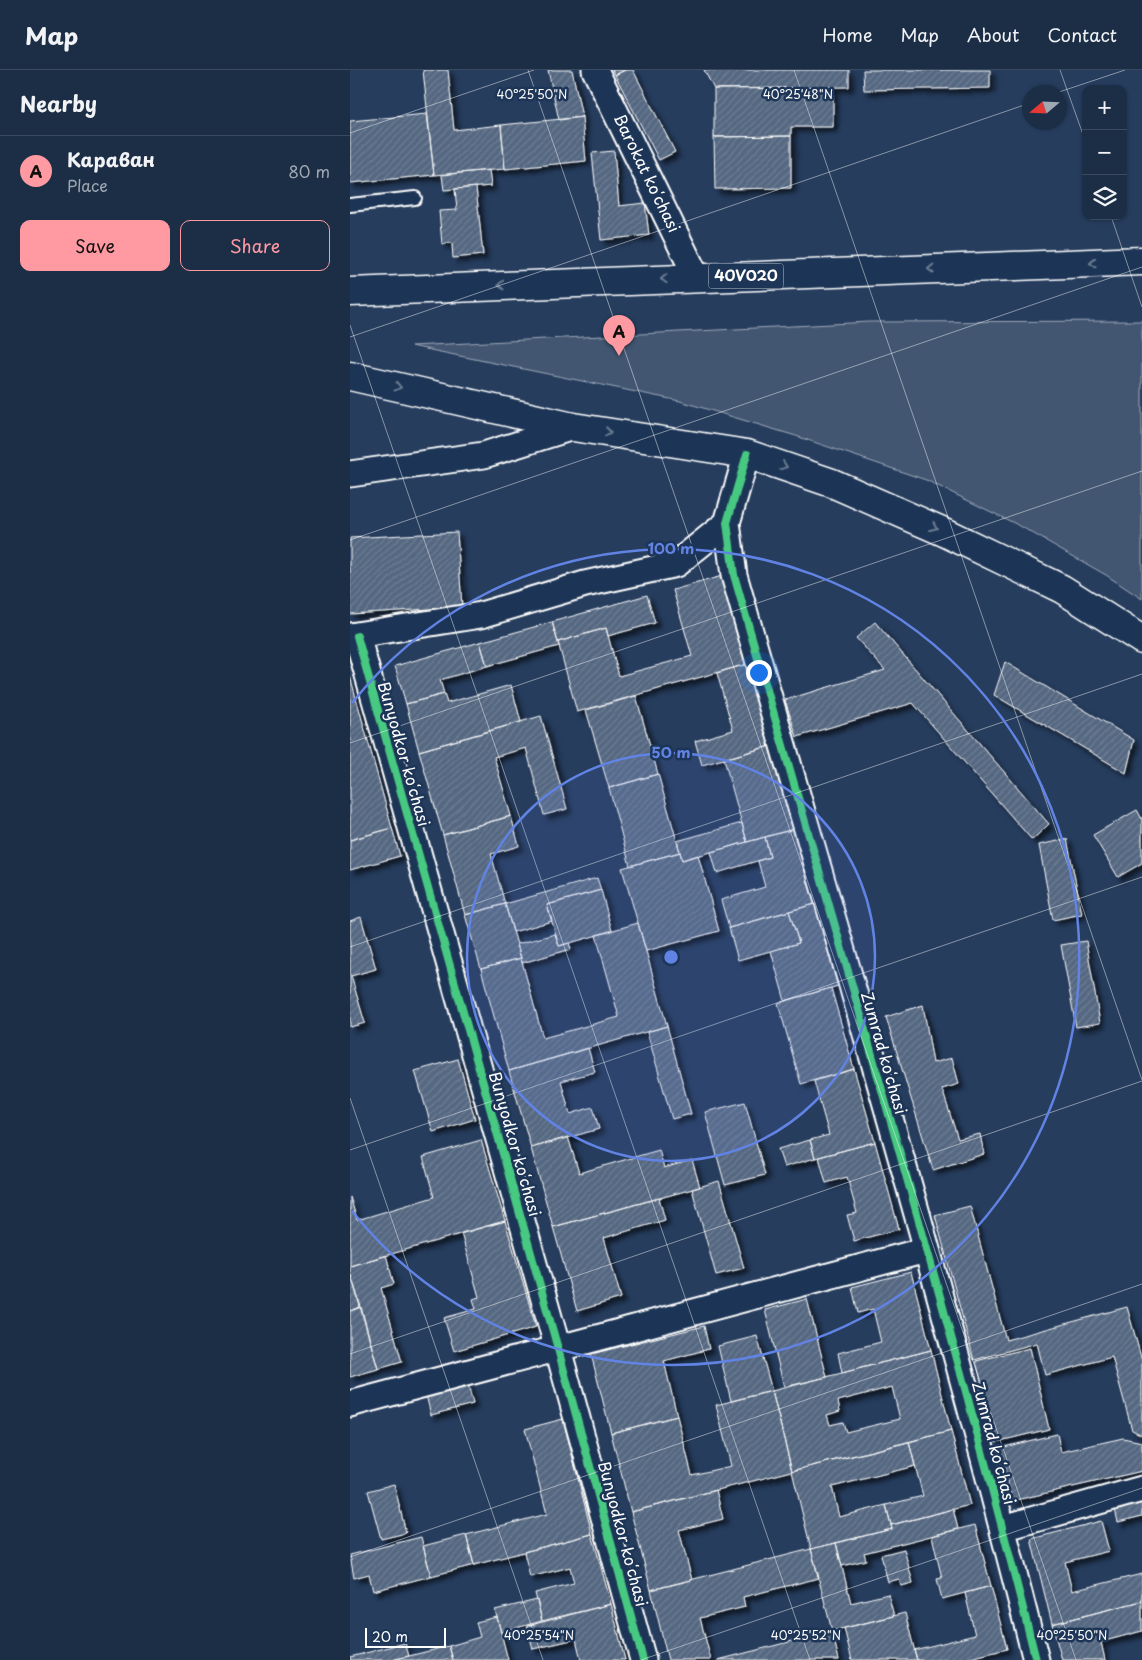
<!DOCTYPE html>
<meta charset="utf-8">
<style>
body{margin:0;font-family:"Playpen Sans",sans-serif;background:#25364d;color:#f1f3f6}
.controls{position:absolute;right:15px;top:15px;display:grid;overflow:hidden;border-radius:10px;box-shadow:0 1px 4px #0004}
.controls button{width:45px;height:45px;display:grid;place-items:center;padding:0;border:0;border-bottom:1px solid #3a4a5f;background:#1c2e46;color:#f1f3f6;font:25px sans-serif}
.compass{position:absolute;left:672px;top:15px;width:45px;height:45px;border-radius:50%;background:#1c2e46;box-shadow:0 1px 4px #0004;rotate:251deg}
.scale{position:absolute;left:15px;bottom:12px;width:81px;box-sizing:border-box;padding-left:5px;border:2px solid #fff;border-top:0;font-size:14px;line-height:18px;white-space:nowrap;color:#fff;-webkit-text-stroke:4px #1d3557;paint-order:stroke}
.you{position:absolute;left:408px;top:602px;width:18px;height:18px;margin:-12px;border:4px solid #fff;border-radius:50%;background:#1a73e8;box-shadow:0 0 0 8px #1a73e833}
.badge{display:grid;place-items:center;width:32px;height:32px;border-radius:50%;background:#ff9aa2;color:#111;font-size:16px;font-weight:700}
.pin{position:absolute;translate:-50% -41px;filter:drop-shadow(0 1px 2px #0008)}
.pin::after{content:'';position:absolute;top:26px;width:18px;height:15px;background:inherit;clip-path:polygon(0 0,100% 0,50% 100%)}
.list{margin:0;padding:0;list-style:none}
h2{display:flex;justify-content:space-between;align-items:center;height:65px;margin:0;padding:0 20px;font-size:21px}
h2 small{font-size:16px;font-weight:400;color:#a0a8b3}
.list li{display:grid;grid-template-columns:32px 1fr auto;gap:15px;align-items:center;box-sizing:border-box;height:70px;padding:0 20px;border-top:1px solid #3a4a5f}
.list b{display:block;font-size:19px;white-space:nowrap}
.list p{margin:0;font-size:16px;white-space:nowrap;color:#a0a8b3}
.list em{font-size:16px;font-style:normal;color:#a0a8b3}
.actions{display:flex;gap:10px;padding:15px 20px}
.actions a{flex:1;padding:11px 0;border:1px solid #ff9aa2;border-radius:10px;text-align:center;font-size:18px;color:#ff9aa2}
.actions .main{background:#ff9aa2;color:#111}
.icon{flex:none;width:28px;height:28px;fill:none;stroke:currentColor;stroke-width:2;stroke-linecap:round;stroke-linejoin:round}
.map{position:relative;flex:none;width:792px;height:1590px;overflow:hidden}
header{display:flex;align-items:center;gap:30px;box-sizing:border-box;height:70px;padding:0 25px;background:#1c2e46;border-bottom:1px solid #3a4a5f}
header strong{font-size:24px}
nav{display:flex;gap:28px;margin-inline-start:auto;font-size:18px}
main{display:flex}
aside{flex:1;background:#1c2e46}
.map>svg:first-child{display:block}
</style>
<header>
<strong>Map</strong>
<nav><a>Home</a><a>Map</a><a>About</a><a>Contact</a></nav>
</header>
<main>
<aside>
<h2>Nearby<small></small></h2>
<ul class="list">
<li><span class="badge">A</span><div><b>Караван</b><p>Place</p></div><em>80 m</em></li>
</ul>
<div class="actions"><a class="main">Save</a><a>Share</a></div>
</aside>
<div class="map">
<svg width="792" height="1590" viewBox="0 0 792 1590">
<defs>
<pattern id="building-hatch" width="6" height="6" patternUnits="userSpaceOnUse" patternTransform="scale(1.25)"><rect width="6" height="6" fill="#556781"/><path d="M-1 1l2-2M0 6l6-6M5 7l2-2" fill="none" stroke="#6e7e94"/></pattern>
<filter id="shadow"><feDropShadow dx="4.5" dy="4.5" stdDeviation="2.5" flood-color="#0009"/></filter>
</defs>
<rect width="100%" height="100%" fill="#263d5e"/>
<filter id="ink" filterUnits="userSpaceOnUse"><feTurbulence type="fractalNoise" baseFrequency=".02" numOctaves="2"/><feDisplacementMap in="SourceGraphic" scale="10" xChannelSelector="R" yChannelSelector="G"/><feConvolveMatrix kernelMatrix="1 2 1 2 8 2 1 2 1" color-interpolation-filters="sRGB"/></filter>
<g filter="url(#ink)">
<path fill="#425672" stroke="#a0aab8" d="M 792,251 L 792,529 L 756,505 L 670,456 L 576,410 L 446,366 L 330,331 L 61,276 L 520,252 Z"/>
<path fill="url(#building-hatch)" stroke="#fff" fill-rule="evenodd" filter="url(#shadow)" d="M 73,0 L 98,0 L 104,60 L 151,55 L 155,99 L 84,105 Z
M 198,0 L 222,0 L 232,47 L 209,50 Z
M 262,0 L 275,0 L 265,5 Z
M 275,0 L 283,0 L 325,82 L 309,90 L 265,5 Z
M 354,0 L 499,0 L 499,17 L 364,19 Z
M 513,0 L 640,0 L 640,18 L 514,20 Z
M 483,18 L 483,57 L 441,57 L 441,66 L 364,67 L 364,19 Z
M 77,44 L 84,105 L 0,113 L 0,51 Z
M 232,47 L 236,91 L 155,99 L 151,55 Z
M 441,66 L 441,118 L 365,119 L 364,67 Z
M 264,81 L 269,136 L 295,133 L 299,165 L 251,170 L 242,83 Z
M 139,100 L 141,116 L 94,120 L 92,105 Z
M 126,117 L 133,185 L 103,188 L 102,173 L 92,174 L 89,141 L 107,140 L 105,119 Z
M 107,462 L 112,537 L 0,544 L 0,468 Z
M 372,506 L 397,594 L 227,642 L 208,572 L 256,558 L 269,606 L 342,586 L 323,520 Z
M 297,525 L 305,553 L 258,566 L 256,558 L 208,572 L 202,552 Z
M 202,552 L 209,576 L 137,596 L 130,572 Z
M 525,552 L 699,754 L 682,770 L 563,633 L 447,667 L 435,630 L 535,600 L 506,568 Z
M 130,572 L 137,596 L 90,610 L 94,624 L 56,634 L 45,596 Z
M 655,592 L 784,670 L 776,703 L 644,625 Z
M 397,594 L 420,676 L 352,695 L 345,671 L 383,660 L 367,603 Z
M 0,606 L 42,758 L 0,770 Z
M 161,615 L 171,652 L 69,681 L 56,634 L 94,624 L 97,633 Z
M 286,626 L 308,704 L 259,718 L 236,640 Z
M 191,646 L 217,739 L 194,745 L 176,678 L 144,687 L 161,746 L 93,765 L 69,681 Z
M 420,676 L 444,759 L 397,772 L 374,689 Z
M 308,704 L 330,782 L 280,796 L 259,718 Z
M 787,740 L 792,749 L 792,793 L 768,807 L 743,765 Z
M 161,746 L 169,776 L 141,784 L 155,834 L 115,845 L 93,765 Z
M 392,753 L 397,772 L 332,790 L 327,771 Z
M 42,758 L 50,786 L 0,800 L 0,770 Z
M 444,759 L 465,834 L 379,858 L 371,830 L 415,817 L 408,791 L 420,787 L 415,767 Z
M 415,767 L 420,787 L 367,803 L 361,782 Z
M 717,769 L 732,844 L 703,850 L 689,775 Z
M 330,782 L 332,790 L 348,785 L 369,861 L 296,881 L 272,798 Z
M 247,808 L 251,820 L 197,835 L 202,851 L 163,862 L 155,834 Z
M 251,820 L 262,861 L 209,876 L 197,835 Z
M 155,834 L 171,888 L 131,899 L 115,845 Z
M 465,834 L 488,916 L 435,931 L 421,881 L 449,873 L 439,841 Z
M 439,841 L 449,873 L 388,890 L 379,858 Z
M 11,847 L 26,899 L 1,906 L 15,953 L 0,957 L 0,851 Z
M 288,853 L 317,956 L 159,1001 L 131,899 L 171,888 L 193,968 L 269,947 L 246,865 Z
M 205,864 L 209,876 L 219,873 L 221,879 L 172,893 L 167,874 Z
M 736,871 L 750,953 L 726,957 L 711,875 Z
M 481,918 L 504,999 L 451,1014 L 428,933 Z
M 573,935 L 583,993 L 602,988 L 609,1014 L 592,1019 L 608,1069 L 630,1064 L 634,1084 L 583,1100 L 536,947 Z
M 317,956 L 341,1044 L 322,1049 L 297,962 Z
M 238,978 L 245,1002 L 211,1011 L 220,1044 L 243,1037 L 249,1059 L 181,1078 L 159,1001 Z
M 108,989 L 125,1049 L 83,1062 L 65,1001 Z
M 504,999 L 525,1072 L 465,1088 L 460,1070 L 479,1065 L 464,1011 Z
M 395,1032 L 415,1105 L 375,1115 L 355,1042 Z
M 218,1067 L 229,1103 L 309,1080 L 314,1098 L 342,1090 L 350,1117 L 203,1157 L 181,1078 Z
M 131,1070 L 155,1151 L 0,1196 L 0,1127 L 7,1150 L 84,1127 L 73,1087 Z
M 460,1070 L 465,1088 L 434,1097 L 428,1079 Z
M 525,1072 L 549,1159 L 504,1171 L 497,1145 L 507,1143 L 497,1107 L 476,1113 L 469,1087 Z
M 369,1111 L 394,1198 L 366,1205 L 342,1119 Z
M 309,1128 L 315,1150 L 254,1168 L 271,1228 L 227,1241 L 203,1157 Z
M 620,1136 L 656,1270 L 777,1237 L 792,1291 L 792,1365 L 782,1360 L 762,1287 L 695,1305 L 687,1273 L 624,1290 L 585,1145 Z
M 155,1151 L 186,1257 L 104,1281 L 94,1248 L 126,1239 L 123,1229 L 129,1227 L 111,1163 Z
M 36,1185 L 44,1214 L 31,1218 L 52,1292 L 28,1299 L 0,1202 L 0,1196 Z
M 0,1202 L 11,1237 L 0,1241 Z
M 561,1202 L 581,1280 L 492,1303 L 488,1283 L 531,1272 L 523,1239 L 508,1243 L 502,1217 Z
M 457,1229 L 477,1307 L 434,1317 L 415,1240 Z
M 11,1237 L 28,1299 L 0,1307 L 0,1241 Z
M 354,1256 L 359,1279 L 314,1291 L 327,1346 L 261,1363 L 241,1284 Z
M 407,1266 L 422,1321 L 381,1331 L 368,1276 Z
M 680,1278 L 699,1359 L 646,1372 L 626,1291 Z
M 581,1280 L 601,1361 L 442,1401 L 422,1321 ZM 542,1317 L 550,1349 L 496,1362 L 493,1352 L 480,1355 L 477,1345 L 490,1341 L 488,1331 Z
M 118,1314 L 123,1334 L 81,1345 L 76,1325 Z
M 422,1321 L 442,1401 L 281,1442 L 261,1363 L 327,1346 L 342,1405 L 381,1396 L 366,1335 Z
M 213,1349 L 242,1464 L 124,1495 L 116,1465 L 197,1444 L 175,1359 Z
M 601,1361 L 620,1435 L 541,1455 L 536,1435 L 573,1426 L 559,1372 Z
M 707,1364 L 711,1382 L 773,1368 L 792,1372 L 792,1401 L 662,1431 L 650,1378 Z
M 559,1372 L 565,1396 L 482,1417 L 489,1447 L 536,1435 L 542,1459 L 461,1479 L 442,1401 Z
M 44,1414 L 56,1463 L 31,1469 L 18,1421 Z
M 366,1420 L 373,1449 L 329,1460 L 342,1510 L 301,1520 L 281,1442 Z
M 792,1428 L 792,1446 L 768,1452 L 764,1435 Z
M 603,1439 L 608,1459 L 514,1483 L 516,1490 L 492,1496 L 486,1473 L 542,1459 L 541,1455 Z
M 751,1451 L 759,1481 L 715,1492 L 722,1521 L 792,1504 L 792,1531 L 702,1554 L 681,1469 Z
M 625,1455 L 641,1516 L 592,1529 L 587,1509 L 592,1508 L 582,1466 Z
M 242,1464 L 261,1534 L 192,1551 L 185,1523 L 224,1513 L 220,1497 L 180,1507 L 174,1482 Z
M 116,1465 L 124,1495 L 81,1506 L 73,1476 Z
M 71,1467 L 81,1506 L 23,1521 L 19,1504 L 4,1508 L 0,1485 Z
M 486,1473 L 501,1533 L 538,1524 L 544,1546 L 482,1561 L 461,1479 Z
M 461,1479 L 469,1508 L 393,1527 L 395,1537 L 350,1548 L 361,1590 L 318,1590 L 301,1520 Z
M 554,1479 L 563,1513 L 551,1516 L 549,1509 L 538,1512 L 531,1485 Z
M 641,1516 L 657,1579 L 612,1590 L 567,1590 L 564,1580 L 625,1565 L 615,1523 Z
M 187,1530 L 192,1551 L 151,1562 L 145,1540 Z
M 792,1531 L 792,1561 L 751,1572 L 755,1590 L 712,1590 L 702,1554 Z
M 261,1534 L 275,1590 L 231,1590 L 226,1569 L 183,1579 L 177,1556 Z
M 555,1543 L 567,1590 L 502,1590 L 494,1558 Z
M 147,1547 L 158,1590 L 103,1590 L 99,1576 L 130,1567 L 126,1552 Z
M 482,1561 L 489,1590 L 368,1590 Z
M 55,1573 L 59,1586 L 42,1590 L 0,1590 L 0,1587 Z
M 99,1576 L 103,1590 L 42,1590 L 59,1586 Z"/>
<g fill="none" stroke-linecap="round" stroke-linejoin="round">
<g stroke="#fff" stroke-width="16">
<path id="service" d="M 0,135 L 65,128"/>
</g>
<g stroke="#fff" stroke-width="29">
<path id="minor" d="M 245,0 L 347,208
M 397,384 L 377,453 L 384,505 C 487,866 595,1226 686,1590
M 0,404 L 134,385 L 223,357
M 0,566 L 131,545 L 235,514 L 326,494 L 377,453
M 7,566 L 208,1279 L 293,1590
M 0,1334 L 576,1180
M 653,1458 L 792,1419"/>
</g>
<g stroke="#fff" stroke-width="31">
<path id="primary" d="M 0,222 L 792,191
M 0,306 L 223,357 L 397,384 L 482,413 L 594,462 L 712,519 L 792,570"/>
</g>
<use href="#service" stroke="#1d3557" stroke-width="12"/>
<use href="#minor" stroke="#1d3557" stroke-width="25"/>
<use href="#primary" stroke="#1d3557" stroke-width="28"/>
<g stroke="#1d3557" stroke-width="11">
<path id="cycleway" d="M 397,384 L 377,453 L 384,505 C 487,866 595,1226 686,1590
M 7,566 L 208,1279 L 293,1590"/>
</g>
<use href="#cycleway" stroke="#46c982" stroke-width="8"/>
</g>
<defs><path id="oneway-chevron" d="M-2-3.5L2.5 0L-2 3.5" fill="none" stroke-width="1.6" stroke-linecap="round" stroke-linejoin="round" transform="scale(1.25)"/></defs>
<g stroke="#6c7c92">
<use href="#oneway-chevron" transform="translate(743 193) rotate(178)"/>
<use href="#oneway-chevron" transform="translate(581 199) rotate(178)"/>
<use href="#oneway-chevron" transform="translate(314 209) rotate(178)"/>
<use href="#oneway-chevron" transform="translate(151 215) rotate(178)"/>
<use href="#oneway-chevron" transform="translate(48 317) rotate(13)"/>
<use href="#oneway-chevron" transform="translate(258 362) rotate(9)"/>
<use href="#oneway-chevron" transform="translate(434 396) rotate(19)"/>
<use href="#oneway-chevron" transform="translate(584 457) rotate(24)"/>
</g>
</g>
<path fill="none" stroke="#fff" stroke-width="1" stroke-opacity="0.45" d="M 178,0 L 726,1590M 444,0 L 792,1010M 710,0 L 736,73M 709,22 L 775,0M 0,63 L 184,0M 761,146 L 792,237M 0,255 L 460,1590M 0,267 L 680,33M 0,470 L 792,197M 0,673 L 792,401M 0,877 L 792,604M 0,1028 L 193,1590M 0,1080 L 792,807M 0,1284 L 792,1011M 0,1487 L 792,1214M 291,1590 L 792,1418"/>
<circle cx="321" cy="887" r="204" fill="#6183e4" fill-opacity=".12"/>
<g fill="none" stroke="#6183e4" stroke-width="2.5">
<circle cx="321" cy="887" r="204"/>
<path d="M2 633A408 408 0 1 1 2 1141"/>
</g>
<g text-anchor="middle" stroke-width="5" stroke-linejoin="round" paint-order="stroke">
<rect fill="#1d3557" stroke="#bbc2cd" stroke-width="1" x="358.5" y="193.5" width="75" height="25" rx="4"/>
<g font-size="15" font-weight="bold" fill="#fff">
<text x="396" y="211">40V020</text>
</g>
<g font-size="16" fill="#fff" stroke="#1d3557">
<text transform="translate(297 103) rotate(64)" y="6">Barokat koʻchasi</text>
<text transform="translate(54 684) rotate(74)" y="6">Bunyodkor koʻchasi</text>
<text transform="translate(534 983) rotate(74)" y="6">Zumrad koʻchasi</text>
<text transform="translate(165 1074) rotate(74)" y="6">Bunyodkor koʻchasi</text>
<text transform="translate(644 1373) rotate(75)" y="6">Zumrad koʻchasi</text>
<text transform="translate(273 1464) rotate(75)" y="6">Bunyodkor koʻchasi</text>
</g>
</g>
<g font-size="12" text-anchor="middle" fill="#fff" stroke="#1d3557" stroke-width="5" stroke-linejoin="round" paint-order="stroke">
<text x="182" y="29">40°25'50"N</text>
<text x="448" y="29">40°25'48"N</text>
<text x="189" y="1570">40°25'54"N</text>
<text x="456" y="1570">40°25'52"N</text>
<text x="722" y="1570">40°25'50"N</text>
</g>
<circle cx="321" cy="887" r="8" fill="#6183e4" stroke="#1d3557" stroke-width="2.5"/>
<g font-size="15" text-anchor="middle" font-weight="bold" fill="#6183e4" stroke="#1d3557" stroke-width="5" stroke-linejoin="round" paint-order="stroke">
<text x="321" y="484">100 m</text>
<text x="321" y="688">50 m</text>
</g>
</svg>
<div class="controls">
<button>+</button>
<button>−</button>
<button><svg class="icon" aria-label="layers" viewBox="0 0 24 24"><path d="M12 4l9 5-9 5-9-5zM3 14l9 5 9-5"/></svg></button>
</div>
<svg class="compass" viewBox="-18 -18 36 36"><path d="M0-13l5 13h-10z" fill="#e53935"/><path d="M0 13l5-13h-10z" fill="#a0a8b3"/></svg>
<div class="scale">20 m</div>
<div class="you"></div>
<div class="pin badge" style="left:269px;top:286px">A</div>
</div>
</main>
